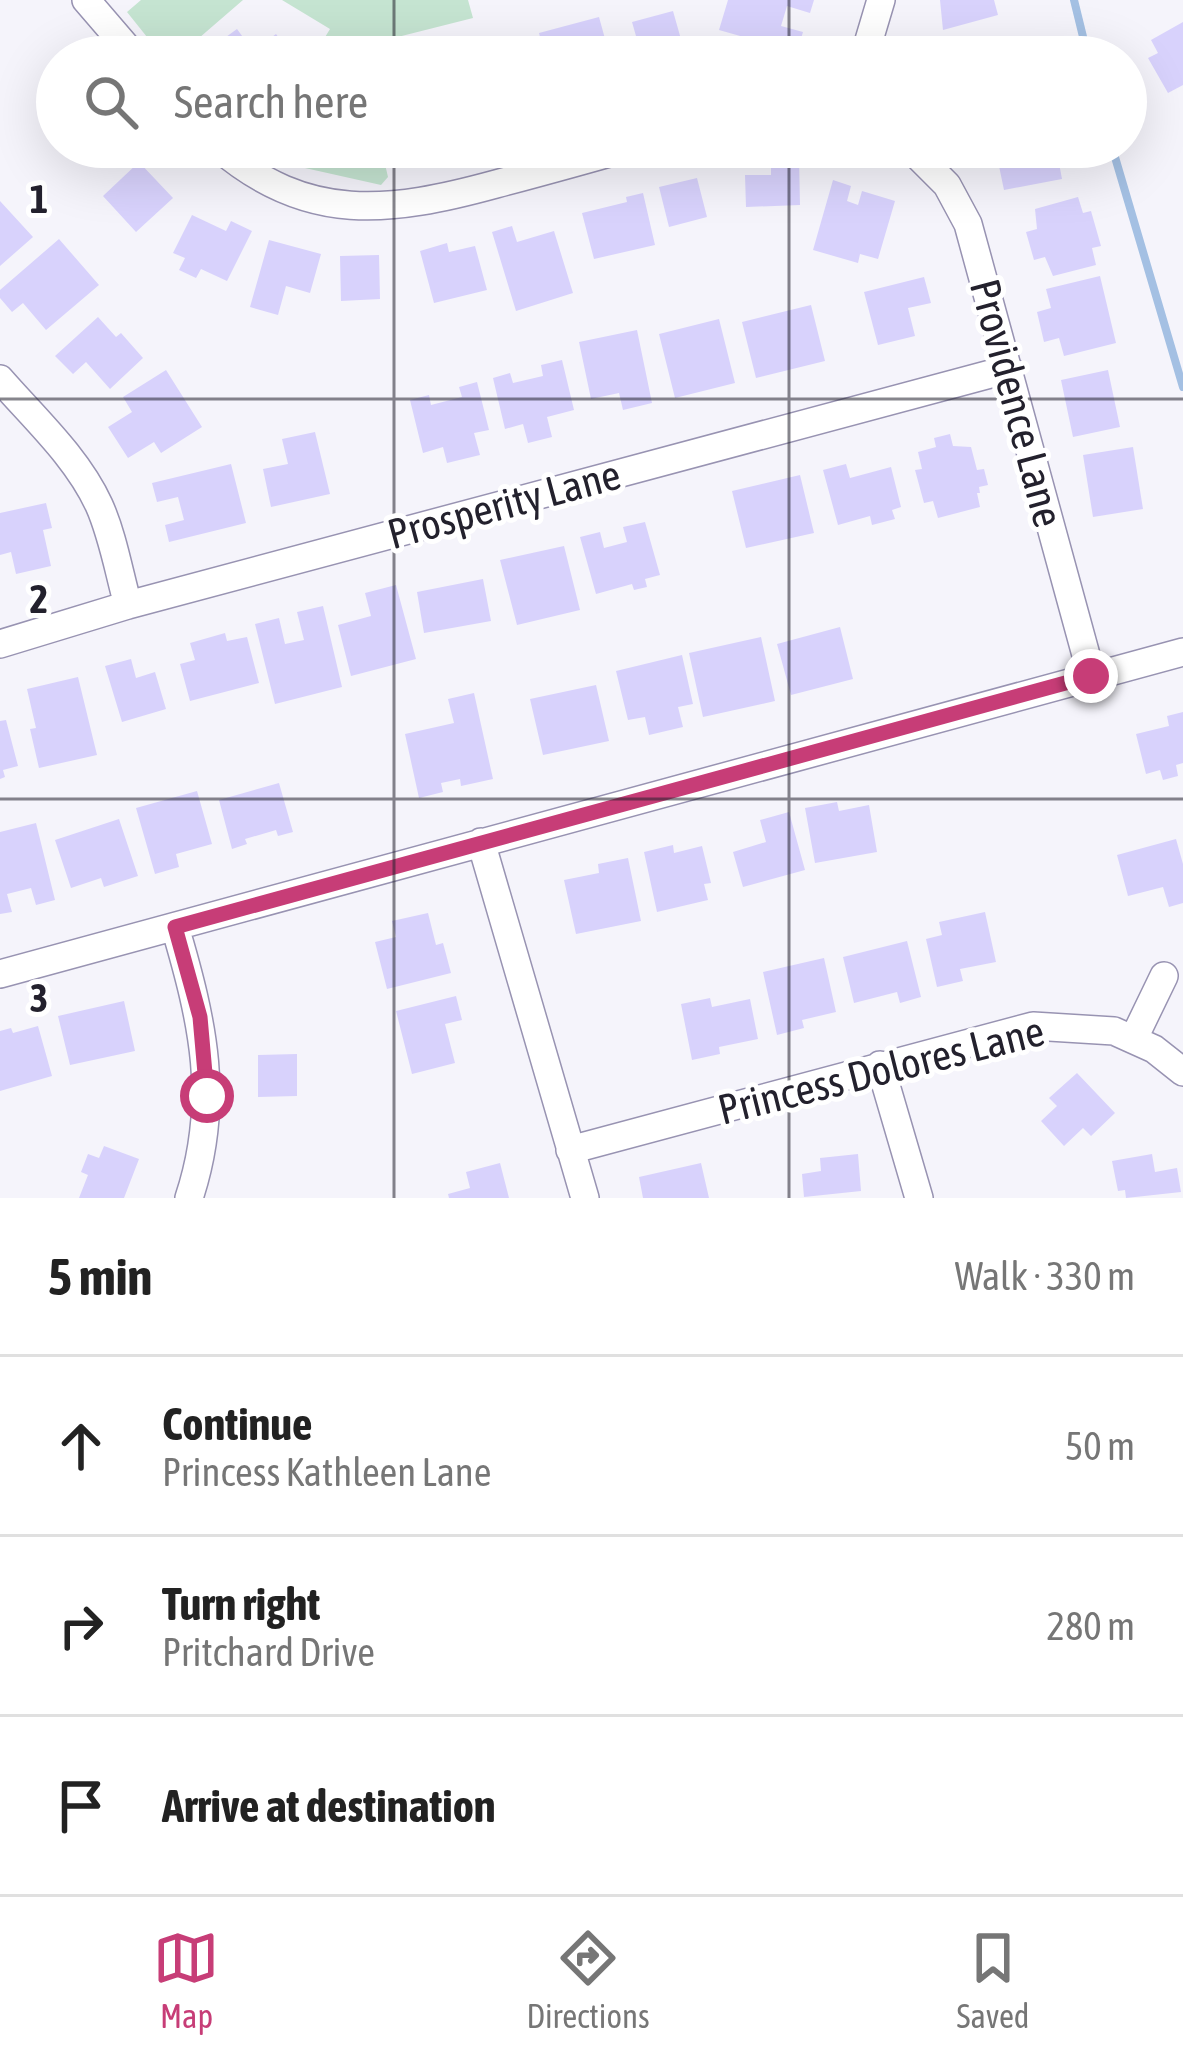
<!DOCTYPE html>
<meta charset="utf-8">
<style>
body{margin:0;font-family:"Asap Condensed",sans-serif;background:#f2f2f2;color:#222}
.stop{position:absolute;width:36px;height:36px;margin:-27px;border:9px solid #c73d77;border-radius:50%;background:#fff}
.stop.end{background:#c73d77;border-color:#fff;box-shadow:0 3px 12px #0008}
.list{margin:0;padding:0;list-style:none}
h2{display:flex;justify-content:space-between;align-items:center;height:156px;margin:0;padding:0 48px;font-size:51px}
h2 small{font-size:39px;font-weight:400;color:#767676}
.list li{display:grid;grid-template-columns:78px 1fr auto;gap:36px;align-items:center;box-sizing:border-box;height:180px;padding:0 48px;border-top:3px solid #e0e0e0}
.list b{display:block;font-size:45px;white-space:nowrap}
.list p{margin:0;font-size:39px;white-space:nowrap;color:#767676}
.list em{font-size:39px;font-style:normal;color:#767676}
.icon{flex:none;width:66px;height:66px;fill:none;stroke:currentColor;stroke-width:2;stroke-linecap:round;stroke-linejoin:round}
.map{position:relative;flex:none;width:1183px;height:1198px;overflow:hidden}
.search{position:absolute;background:#fff;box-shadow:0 12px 48px #0002;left:36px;right:36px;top:36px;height:132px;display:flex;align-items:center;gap:30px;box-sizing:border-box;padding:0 42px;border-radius:66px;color:#767676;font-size:45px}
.sheet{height:696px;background:#fff}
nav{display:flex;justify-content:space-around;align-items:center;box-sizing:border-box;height:168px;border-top:3px solid #e0e0e0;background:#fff;font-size:33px;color:#767676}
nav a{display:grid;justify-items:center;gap:6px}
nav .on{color:#c73d77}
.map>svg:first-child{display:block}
</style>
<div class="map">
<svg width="1183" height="1198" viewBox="0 0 1183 1198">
<rect width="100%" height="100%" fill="#f5f4fb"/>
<path fill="#c5e4d1" d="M 141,0 L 243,0 L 177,57 L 163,57 L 127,12 Z
M 282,0 L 468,0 L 473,18 L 358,47 L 360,57 L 313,57 L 330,29 Z
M 261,147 L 381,147 L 388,177 L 381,185 L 296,166 Z"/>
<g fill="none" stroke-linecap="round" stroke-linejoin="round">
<path stroke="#a4c0e3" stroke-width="8" d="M 1074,0 L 1088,57
M 1112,147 L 1183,387"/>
</g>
<path fill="#d8d2fc" d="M 728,0 L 814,0 L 810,13 L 787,6 L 781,26 L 803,32 L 797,52 L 719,30 Z
M 940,0 L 994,0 L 998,15 L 943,30 Z
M 673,11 L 686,57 L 642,57 L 632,22 Z
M 599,17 L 610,57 L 545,57 L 539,33 Z
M 1183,22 L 1183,85 L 1168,93 L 1148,58 L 1158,53 L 1151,40 Z
M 237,29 L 253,51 L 276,34 L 293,57 L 207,57 L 204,53 Z
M 1030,37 L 1034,57 L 951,57 L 951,55 Z
M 995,147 L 1056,147 L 1062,179 L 1004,190 Z
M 799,157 L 800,205 L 746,207 L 745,175 L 771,175 L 771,158 Z
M 139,162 L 173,198 L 136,232 L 103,196 Z
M 697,178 L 707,217 L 669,227 L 659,187 Z
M 833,180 L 851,186 L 847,201 L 858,205 L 862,191 L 895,201 L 878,259 L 860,254 L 858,263 L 813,250 Z
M 643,193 L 655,245 L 594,259 L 582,213 L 627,202 L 626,197 Z
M 1078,197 L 1083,213 L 1091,211 L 1101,246 L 1092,248 L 1096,265 L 1053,276 L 1045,257 L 1034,260 L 1026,232 L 1037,229 L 1035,209 Z
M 0,201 L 33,237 L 0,266 Z
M 192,215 L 226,231 L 231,221 L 252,231 L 227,281 L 201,269 L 196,278 L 179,270 L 185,258 L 173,253 Z
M 512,226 L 517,242 L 554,231 L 573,293 L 516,311 L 492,232 Z
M 59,239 L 99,285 L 46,330 L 23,303 L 12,312 L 0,298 L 0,290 Z
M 269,240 L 321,254 L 310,293 L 286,286 L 278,315 L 250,307 Z
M 447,243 L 449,252 L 475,246 L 487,290 L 434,303 L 420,251 Z
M 379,255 L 380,299 L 341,301 L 340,256 Z
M 1100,276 L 1116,343 L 1064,356 L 1059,338 L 1044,342 L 1037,312 L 1051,308 L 1046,289 Z
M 924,277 L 931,303 L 908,308 L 915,336 L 878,345 L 864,292 Z
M 811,305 L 825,361 L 756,378 L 742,322 Z
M 98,317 L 116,337 L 121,333 L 143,358 L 110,389 L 86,362 L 73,374 L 55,356 Z
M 719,319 L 735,383 L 675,398 L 659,334 Z
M 637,330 L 652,403 L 623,410 L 619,393 L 591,399 L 579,342 Z
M 562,360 L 574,410 L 547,417 L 552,437 L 528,443 L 523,424 L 505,429 L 493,378 L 510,373 L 513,383 L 543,376 L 541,365 Z
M 166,370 L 202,427 L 161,453 L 154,442 L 128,458 L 108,427 L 132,412 L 123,397 Z
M 1108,370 L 1120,427 L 1073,437 L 1061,380 Z
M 477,382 L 489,430 L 474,433 L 480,455 L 447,463 L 443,447 L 423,453 L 410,400 L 429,395 L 431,405 L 462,397 L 459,387 Z
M 315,432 L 330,494 L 271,507 L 263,469 L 288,464 L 282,439 Z
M 950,434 L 953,446 L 971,447 L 977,470 L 984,469 L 988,485 L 979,487 L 980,493 L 977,493 L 980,507 L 938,518 L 933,501 L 924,503 L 915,470 L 922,469 L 918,452 L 936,447 L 934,438 Z
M 1133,447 L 1143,509 L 1093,517 L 1083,455 Z
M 231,464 L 246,523 L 169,542 L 165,525 L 184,520 L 178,497 L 157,502 L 152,483 Z
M 846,464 L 850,478 L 891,467 L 901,507 L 892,510 L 895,519 L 872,525 L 870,516 L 838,525 L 823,470 Z
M 800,475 L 814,533 L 746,548 L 732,491 Z
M 46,503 L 52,528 L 43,530 L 51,566 L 16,574 L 11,552 L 0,555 L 0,513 Z
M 645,522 L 660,575 L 645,579 L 647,587 L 634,590 L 632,584 L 596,594 L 580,537 L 600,532 L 604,548 L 627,542 L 623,527 Z
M 564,546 L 580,610 L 517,625 L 500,560 Z
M 483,579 L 491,621 L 424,633 L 417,592 Z
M 396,585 L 416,659 L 351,676 L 338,625 L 371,616 L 365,593 Z
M 323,606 L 342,687 L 275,704 L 255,624 L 279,618 L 285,644 L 304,640 L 297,612 Z
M 840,627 L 853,679 L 791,695 L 777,644 Z
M 225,633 L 227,641 L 247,637 L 259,683 L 190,701 L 180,664 L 195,660 L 190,643 Z
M 761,637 L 775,701 L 703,717 L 689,653 Z
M 682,655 L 693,704 L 678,707 L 683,727 L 649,735 L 645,717 L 628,720 L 616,671 Z
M 131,659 L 136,678 L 155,672 L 166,709 L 122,722 L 105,666 Z
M 78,677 L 97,755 L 39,768 L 30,729 L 36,728 L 27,689 Z
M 596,685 L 609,741 L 543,755 L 530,699 Z
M 474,693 L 493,779 L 461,786 L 460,779 L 441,783 L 443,792 L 419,798 L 405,734 L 454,723 L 448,699 Z
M 1183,712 L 1183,763 L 1176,765 L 1178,776 L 1163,780 L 1160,770 L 1146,774 L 1136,734 L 1169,726 L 1167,716 Z
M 6,720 L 18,766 L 3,770 L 5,777 L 0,779 L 0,721 Z
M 279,783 L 293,832 L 278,836 L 276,830 L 245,839 L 247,844 L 232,849 L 219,800 Z
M 197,791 L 212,844 L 176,854 L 179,867 L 155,874 L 136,808 Z
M 837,802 L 839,811 L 869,805 L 877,852 L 815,863 L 805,808 Z
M 789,812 L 805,870 L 743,887 L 733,852 L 766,842 L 760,820 Z
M 119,819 L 138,876 L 104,887 L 101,878 L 71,888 L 55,840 Z
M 36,823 L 55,900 L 36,905 L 31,888 L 7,894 L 12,912 L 0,914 L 0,832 Z
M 1176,839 L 1183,864 L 1183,903 L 1169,907 L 1163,887 L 1128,896 L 1117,855 Z
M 673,845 L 674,853 L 702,846 L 711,883 L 704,884 L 708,900 L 657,912 L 644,852 Z
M 628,858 L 641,921 L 576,934 L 564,880 L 599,873 L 598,864 Z
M 985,912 L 996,962 L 960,969 L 963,981 L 937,987 L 926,939 L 942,935 L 939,922 Z
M 428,913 L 436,945 L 443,943 L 451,973 L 387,989 L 375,942 L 396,937 L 392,921 Z
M 907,941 L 921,997 L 900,1003 L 897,992 L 854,1003 L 843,957 Z
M 824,958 L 836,1012 L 802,1020 L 804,1028 L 777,1035 L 763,972 Z
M 456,996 L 462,1020 L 445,1024 L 455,1063 L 412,1074 L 396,1011 Z
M 710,998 L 712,1007 L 750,999 L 758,1039 L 719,1047 L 720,1054 L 692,1060 L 681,1004 Z
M 124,1001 L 135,1051 L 70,1065 L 58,1016 Z
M 38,1026 L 52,1076 L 0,1091 L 0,1031 L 11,1028 L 13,1033 Z
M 297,1054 L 297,1096 L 258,1097 L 258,1055 Z
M 1077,1073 L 1115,1113 L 1091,1136 L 1083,1128 L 1064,1146 L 1041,1121 L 1057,1106 L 1049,1098 Z
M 104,1146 L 139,1159 L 124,1198 L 79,1198 L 88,1175 L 81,1172 L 88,1154 L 99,1158 Z
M 858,1154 L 861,1191 L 804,1197 L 802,1174 L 821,1171 L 820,1158 Z
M 1152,1154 L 1155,1172 L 1177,1168 L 1181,1192 L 1126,1198 L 1125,1190 L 1118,1191 L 1112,1161 Z
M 500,1163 L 509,1198 L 449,1198 L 448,1194 L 470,1188 L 466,1172 Z
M 701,1163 L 709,1198 L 643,1198 L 639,1177 Z"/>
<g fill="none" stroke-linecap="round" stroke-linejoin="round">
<g stroke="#9893b2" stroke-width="30">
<path id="minor" d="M 86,0 L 135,57
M 864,57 L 881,0
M 218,147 C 307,224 390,213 496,184 C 541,172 585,160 630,147
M 909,147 L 947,185 L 968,224 L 1092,677
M 0,379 C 34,418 77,457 99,505 C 113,536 119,573 128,605
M 0,644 L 128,605 L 1009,369
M 481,842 L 585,1198
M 175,927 C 203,1022 221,1101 189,1198
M 0,974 L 1183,652
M 1134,1038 L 1164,976
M 880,1065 L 919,1198
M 570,1150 L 1033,1026 L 1114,1031 L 1154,1049 L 1183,1072"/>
</g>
<use href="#minor" stroke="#fff" stroke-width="27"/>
</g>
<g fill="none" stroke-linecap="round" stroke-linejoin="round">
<path stroke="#c73d77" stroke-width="15" d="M 207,1096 L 200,1017 L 175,927 L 1091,676"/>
</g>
<path fill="none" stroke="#23212d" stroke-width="3" stroke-opacity="0.55" d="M 394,0 L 394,57M 789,0 L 789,57M 394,147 L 394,1198M 789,147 L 789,1198M 0,399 L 1183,399M 0,799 L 1183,799"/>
<g text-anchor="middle" stroke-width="10" stroke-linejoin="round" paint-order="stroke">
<g font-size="42" fill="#23212d" stroke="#fff">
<text transform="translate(1017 403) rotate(75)" y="15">Providence Lane</text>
<text transform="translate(504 504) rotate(-15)" y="15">Prosperity Lane</text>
<text transform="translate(881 1070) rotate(-14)" y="15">Princess Dolores Lane</text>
</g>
</g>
<g font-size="39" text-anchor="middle" font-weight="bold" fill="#23212d" stroke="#fff" stroke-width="10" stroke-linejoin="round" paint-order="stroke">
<text x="39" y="213">1</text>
<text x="39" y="613">2</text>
<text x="39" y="1012">3</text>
</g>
</svg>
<div class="stop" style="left:207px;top:1096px"></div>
<div class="stop end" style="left:1091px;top:676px"></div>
<div class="search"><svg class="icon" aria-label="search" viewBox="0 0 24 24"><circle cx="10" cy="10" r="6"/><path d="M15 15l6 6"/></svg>Search here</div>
</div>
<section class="sheet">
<h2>5 min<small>Walk · 330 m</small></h2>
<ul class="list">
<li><svg class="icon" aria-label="ahead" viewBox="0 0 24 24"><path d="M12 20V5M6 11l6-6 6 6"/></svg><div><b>Continue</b><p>Princess Kathleen Lane</p></div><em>50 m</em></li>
<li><svg class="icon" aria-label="right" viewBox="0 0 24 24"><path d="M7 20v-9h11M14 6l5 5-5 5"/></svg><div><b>Turn right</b><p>Pritchard Drive</p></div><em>280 m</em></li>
<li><svg class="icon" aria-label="arrive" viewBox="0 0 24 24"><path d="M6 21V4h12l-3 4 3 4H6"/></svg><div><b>Arrive at destination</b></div></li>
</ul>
</section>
<nav>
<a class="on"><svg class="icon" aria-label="map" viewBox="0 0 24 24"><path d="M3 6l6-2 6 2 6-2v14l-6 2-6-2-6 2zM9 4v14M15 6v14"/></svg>Map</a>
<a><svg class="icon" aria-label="directions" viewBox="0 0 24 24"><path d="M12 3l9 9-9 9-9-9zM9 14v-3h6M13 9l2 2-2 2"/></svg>Directions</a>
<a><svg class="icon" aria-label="saved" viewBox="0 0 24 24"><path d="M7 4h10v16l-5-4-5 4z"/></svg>Saved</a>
</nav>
